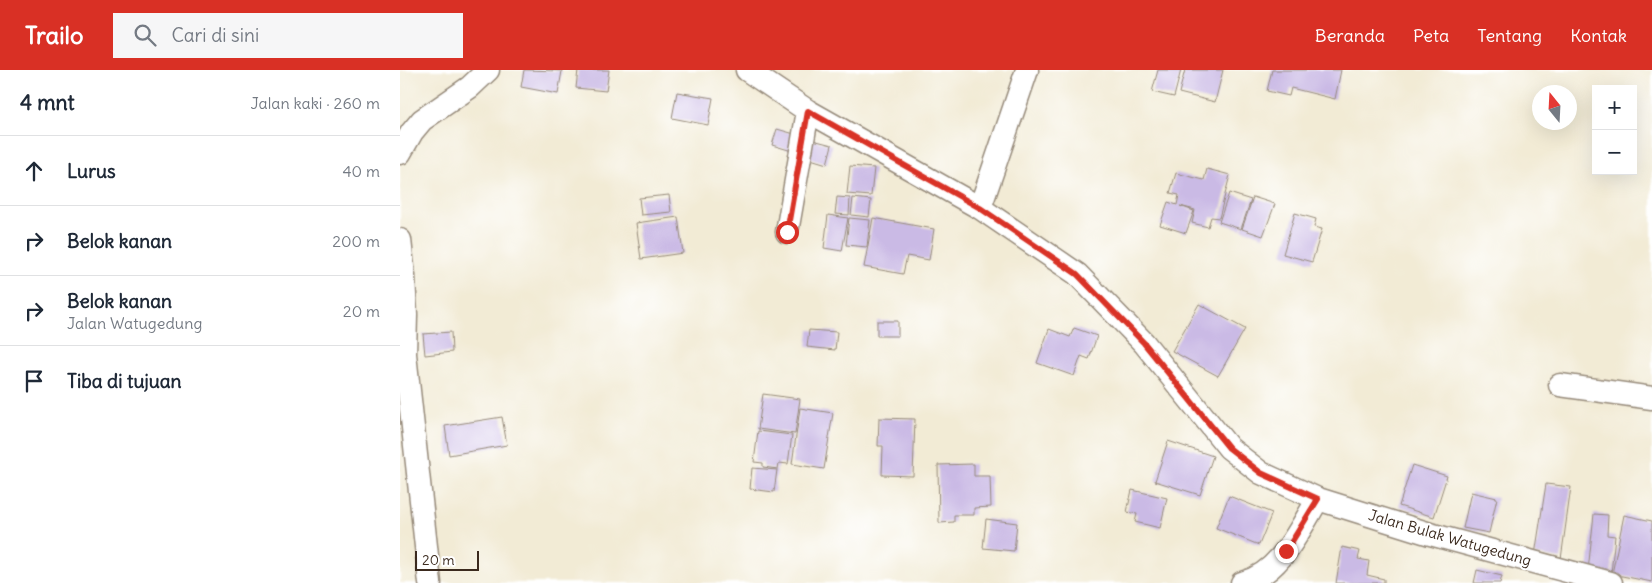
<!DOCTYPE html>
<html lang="id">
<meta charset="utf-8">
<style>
body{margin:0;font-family:Delius,sans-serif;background:#f6f6f7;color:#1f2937}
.controls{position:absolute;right:15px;top:15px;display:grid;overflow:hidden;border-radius:0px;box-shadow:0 5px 20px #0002}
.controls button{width:45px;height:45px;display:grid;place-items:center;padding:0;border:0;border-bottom:1px solid #e0e1e3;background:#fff;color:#1f2937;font:25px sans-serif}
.compass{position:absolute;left:1132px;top:15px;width:45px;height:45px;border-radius:50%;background:#fff;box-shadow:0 5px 20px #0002;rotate:342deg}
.scale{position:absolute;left:15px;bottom:12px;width:64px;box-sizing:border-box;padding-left:5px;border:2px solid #3b2a1e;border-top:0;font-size:14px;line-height:18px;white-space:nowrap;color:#3b2a1e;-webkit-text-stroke:4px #fff;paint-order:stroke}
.stop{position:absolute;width:15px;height:15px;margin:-11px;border:4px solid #d93025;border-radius:50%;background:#fff}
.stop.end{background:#d93025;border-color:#fff;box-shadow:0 1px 5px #0008}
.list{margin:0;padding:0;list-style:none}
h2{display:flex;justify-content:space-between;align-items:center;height:65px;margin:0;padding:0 20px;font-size:21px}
h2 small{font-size:16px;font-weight:400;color:#747a83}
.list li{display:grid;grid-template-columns:32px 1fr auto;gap:15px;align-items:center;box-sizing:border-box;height:70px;padding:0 20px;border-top:1px solid #e0e1e3}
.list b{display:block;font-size:19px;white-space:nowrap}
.list p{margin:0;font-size:16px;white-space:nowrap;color:#747a83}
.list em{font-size:16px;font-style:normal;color:#747a83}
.icon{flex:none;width:28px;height:28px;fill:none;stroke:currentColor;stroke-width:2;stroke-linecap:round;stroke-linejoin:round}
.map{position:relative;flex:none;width:1252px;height:513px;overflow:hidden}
header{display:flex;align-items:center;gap:30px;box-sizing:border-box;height:70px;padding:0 25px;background:#d93025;color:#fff}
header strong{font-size:24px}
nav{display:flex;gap:28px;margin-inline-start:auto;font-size:18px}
.search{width:350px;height:45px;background:#f6f6f7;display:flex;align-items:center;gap:12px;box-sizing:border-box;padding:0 18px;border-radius:0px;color:#747a83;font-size:19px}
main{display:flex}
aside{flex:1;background:#fff}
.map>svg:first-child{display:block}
</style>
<header>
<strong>Trailo</strong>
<div class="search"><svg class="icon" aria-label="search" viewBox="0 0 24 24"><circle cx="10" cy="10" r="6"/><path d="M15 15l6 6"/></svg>Cari di sini</div>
<nav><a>Beranda</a><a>Peta</a><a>Tentang</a><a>Kontak</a></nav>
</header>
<main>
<aside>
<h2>4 mnt<small>Jalan kaki · 260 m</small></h2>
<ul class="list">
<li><svg class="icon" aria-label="ahead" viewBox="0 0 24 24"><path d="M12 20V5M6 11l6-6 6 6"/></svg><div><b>Lurus</b></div><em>40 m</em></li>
<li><svg class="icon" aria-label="right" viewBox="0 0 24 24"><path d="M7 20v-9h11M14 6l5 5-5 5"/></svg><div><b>Belok kanan</b></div><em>200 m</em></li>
<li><svg class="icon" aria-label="right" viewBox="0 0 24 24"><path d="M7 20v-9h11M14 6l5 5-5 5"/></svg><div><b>Belok kanan</b><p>Jalan Watugedung</p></div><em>20 m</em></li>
<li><svg class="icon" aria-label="arrive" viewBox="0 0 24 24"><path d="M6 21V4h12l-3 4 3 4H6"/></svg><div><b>Tiba di tujuan</b></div></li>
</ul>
</aside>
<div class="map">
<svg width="1252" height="513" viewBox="0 0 1252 513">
<rect width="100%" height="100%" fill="#fff"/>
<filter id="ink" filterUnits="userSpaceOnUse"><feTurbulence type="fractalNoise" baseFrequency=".02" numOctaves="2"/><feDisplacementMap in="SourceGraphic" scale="10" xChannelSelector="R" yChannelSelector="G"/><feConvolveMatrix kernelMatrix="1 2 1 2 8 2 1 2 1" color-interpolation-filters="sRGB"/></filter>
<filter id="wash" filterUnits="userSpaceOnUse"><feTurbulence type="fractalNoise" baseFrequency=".0096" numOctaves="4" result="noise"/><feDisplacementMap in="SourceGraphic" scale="20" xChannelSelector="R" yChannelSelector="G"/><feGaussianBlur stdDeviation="1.12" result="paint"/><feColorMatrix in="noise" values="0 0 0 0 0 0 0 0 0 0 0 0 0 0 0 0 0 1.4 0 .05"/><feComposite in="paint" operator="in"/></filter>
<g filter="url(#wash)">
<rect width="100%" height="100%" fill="#f2ebd5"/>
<g id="blocks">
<path fill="#cabae5" d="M 124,0 L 162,1 L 158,24 L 121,17 Z
M 178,0 L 209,0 L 206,21 L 176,18 Z
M 758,0 L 781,0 L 774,27 L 752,22 Z
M 785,0 L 823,0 L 815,32 L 779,23 Z
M 872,0 L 941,0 L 935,29 L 891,18 L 889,26 L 867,21 Z
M 277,22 L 313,28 L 308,55 L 272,48 Z
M 377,59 L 398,65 L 392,81 L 372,75 Z
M 409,69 L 432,75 L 427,94 L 404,87 Z
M 450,96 L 474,98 L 471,126 L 447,124 Z
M 807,99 L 830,105 L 819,148 L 811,147 L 808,157 L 792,153 L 795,140 L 780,136 L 794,141 L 786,163 L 760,155 L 768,132 L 777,135 L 779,125 L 770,123 L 776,103 L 804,110 Z
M 829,123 L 851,130 L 841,159 L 819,152 Z
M 269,125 L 271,142 L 241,145 L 239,128 Z
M 437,127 L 450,128 L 449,145 L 435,144 Z
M 853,127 L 875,134 L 863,166 L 842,159 Z
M 453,128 L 471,130 L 469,147 L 451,145 Z
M 895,143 L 916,149 L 914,157 L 922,159 L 912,192 L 883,184 Z
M 428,145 L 448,148 L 442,181 L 424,178 Z
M 278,147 L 283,183 L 241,189 L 236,153 Z
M 449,148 L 470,150 L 467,177 L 446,175 Z
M 473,148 L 534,159 L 529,190 L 507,186 L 503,204 L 464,197 Z
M 799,234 L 845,259 L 818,306 L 772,281 Z
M 477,251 L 498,251 L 498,266 L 477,266 Z
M 674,258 L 697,266 L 689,289 L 681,286 L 674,306 L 637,293 L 649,259 L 670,267 Z
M 409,260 L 437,262 L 435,280 L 407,277 Z
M 51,262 L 52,282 L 25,285 L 23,264 Z
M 363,324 L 400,329 L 395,364 L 358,359 Z
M 400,338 L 433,343 L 424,399 L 392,394 Z
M 102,347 L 107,375 L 49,385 L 45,356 Z
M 479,348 L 515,349 L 513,406 L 482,405 L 483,376 L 478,376 Z
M 358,361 L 392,365 L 388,394 L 379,393 L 378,399 L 363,397 L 363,393 L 354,392 Z
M 768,371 L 813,386 L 800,425 L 755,411 Z
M 574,394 L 574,406 L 590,406 L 591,437 L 574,438 L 574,445 L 554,445 L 554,452 L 539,453 L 538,395 Z
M 1012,395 L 1047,406 L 1034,447 L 999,436 Z
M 352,398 L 377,400 L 374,422 L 350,419 Z
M 1146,414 L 1171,417 L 1161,489 L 1135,485 Z
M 732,420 L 767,428 L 760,458 L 735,452 L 737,444 L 727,442 Z
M 1071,422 L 1097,428 L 1089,463 L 1063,458 Z
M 829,426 L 872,443 L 859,475 L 816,458 Z
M 1194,444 L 1208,445 L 1207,465 L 1215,466 L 1211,503 L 1188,501 Z
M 1224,445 L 1252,451 L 1252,512 L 1212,504 Z
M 586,449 L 617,453 L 614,481 L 583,478 Z
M 942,477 L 960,481 L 958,489 L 969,491 L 967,505 L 984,509 L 984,513 L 936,513 Z
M 1077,500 L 1102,506 L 1100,513 L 1074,513 Z"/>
</g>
</g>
<g filter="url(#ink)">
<use href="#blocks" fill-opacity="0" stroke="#968a7a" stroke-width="1"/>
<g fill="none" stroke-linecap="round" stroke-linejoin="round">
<g stroke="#968a7a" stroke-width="25">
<path id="minor" d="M 347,0 L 408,41 L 580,138 L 677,204 L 744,273 L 829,378 L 861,403 L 918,429 L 1030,464 L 1211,513
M 0,83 L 12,62 L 22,50 L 70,17 L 88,0
M 580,138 L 627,0
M 387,162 L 408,41
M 0,170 L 4,206 L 6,245 L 5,284 L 30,513
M 1160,315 L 1252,328
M 842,513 C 880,504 899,460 918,429"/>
</g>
<use href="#minor" stroke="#fff" stroke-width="22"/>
</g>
</g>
<g fill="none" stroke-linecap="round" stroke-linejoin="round" filter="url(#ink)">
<path stroke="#d93025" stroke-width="6" d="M 387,162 L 408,41 L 580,138 L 677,204 L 744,273 L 829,378 L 861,403 L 918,429 L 886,481"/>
</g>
<g text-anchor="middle" stroke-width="4" stroke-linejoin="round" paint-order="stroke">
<g font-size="15" fill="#3b2a1e" stroke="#fff">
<text transform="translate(1050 468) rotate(16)" y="5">Jalan Bulak Watugedung</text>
</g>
</g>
</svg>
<div class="controls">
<button>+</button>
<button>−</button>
</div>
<svg class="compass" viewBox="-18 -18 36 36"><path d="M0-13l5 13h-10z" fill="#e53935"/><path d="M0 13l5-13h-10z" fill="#747a83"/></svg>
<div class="scale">20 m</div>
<div class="stop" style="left:387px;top:162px"></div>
<div class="stop end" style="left:886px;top:481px"></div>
</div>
</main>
